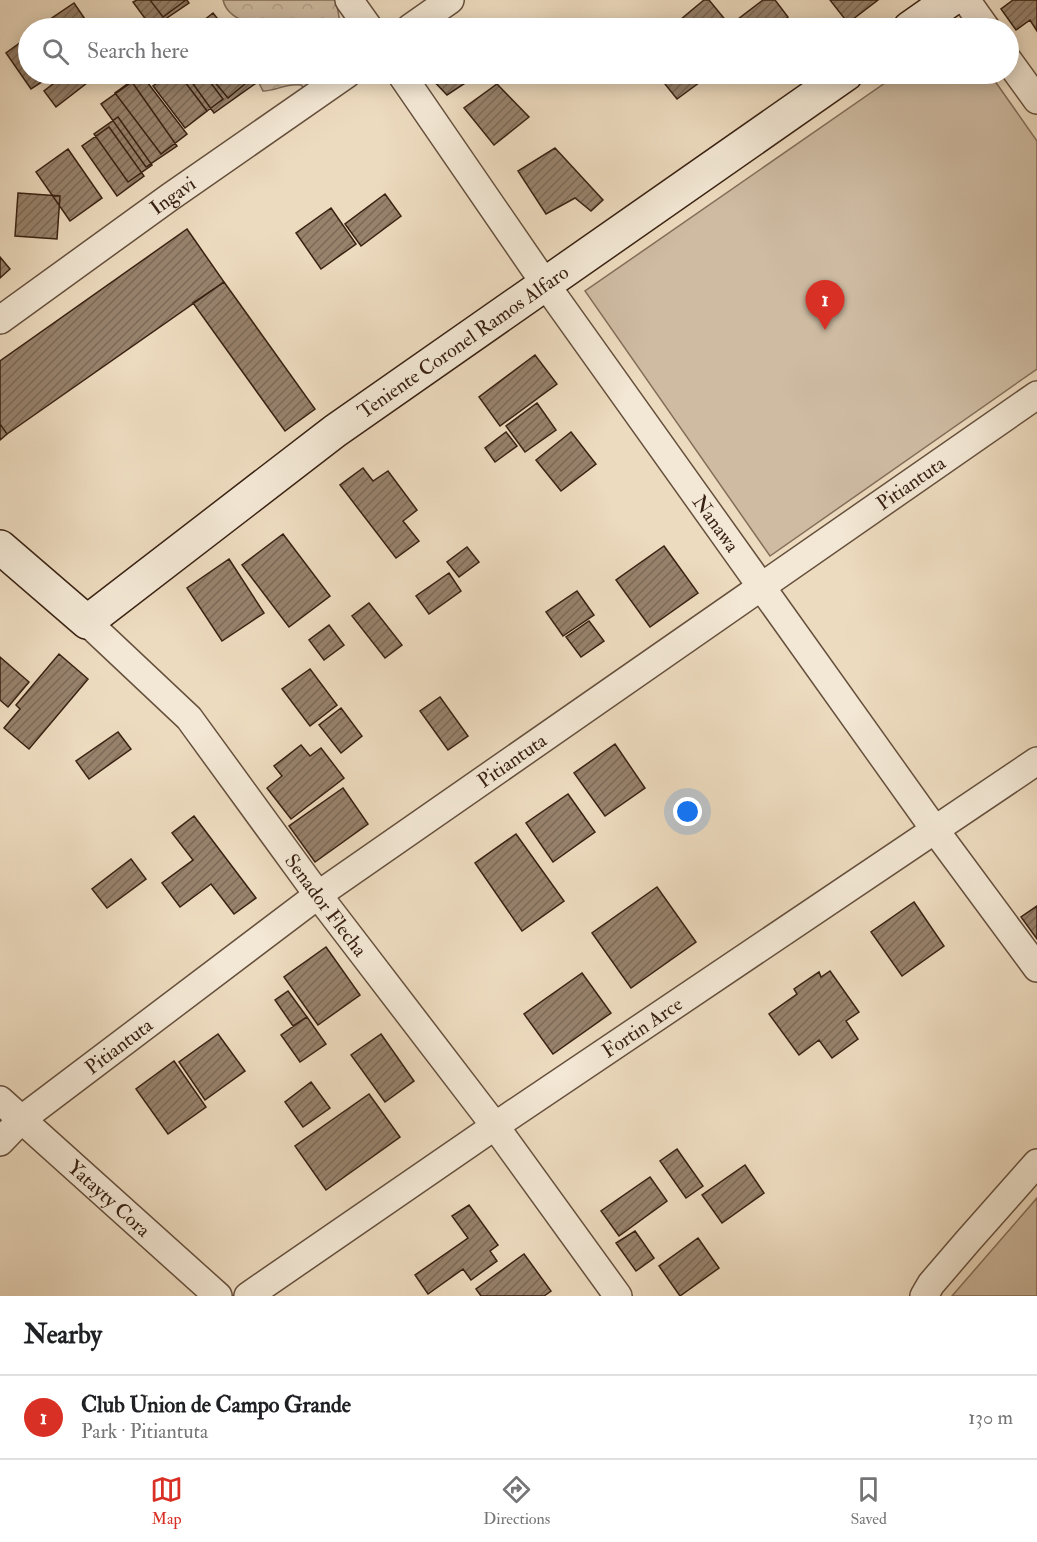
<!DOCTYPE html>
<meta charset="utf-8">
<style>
body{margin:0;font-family:"IM FELL Double Pica",serif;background:#f6f6f6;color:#202124}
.you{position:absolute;left:688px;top:812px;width:21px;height:21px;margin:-15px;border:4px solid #fff;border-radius:50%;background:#1a73e8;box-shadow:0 0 0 9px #1a73e833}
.badge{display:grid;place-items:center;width:39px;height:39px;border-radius:50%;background:#d93025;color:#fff;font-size:20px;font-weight:700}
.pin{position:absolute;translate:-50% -50px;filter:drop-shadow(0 2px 3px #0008)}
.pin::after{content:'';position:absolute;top:32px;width:21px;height:18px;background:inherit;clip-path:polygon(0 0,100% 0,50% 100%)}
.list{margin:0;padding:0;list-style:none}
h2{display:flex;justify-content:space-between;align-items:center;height:78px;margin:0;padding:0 24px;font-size:26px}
h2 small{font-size:20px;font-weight:400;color:#757577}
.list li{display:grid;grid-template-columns:39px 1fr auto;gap:18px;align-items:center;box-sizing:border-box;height:84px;padding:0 24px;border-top:2px solid #e0e0e0}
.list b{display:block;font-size:22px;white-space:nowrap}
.list p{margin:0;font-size:20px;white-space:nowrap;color:#757577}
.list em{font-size:20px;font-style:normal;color:#757577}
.icon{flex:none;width:33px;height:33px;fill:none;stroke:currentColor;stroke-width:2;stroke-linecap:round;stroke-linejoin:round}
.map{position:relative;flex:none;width:1037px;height:1296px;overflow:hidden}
.search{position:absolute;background:#fff;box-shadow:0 3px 15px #0003;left:18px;right:18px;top:18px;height:66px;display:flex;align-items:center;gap:15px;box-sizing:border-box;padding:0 21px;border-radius:33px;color:#757577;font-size:22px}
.sheet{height:162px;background:#fff}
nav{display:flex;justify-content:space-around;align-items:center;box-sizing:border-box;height:84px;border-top:2px solid #e0e0e0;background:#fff;font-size:16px;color:#757577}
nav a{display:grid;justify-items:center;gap:3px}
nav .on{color:#d93025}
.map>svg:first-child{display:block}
</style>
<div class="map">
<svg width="1037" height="1296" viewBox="0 0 1037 1296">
<defs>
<pattern id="forest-crowns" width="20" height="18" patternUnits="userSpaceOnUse" patternTransform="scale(1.5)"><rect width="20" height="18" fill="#cebba2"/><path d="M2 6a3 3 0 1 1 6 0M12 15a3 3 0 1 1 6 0" fill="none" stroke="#b2a08a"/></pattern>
<pattern id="building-hatch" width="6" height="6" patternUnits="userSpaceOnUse" patternTransform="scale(1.5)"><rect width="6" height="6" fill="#97826c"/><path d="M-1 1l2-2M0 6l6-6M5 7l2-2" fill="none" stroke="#7c6a57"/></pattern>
</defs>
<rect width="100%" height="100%" fill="#eddbbf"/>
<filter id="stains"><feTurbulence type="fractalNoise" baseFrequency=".00333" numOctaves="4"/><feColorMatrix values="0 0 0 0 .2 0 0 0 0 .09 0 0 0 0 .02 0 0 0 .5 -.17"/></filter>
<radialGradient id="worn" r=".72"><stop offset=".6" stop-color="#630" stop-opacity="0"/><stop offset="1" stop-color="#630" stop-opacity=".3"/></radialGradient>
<path fill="#cebba2" stroke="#846e5a" stroke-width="1.5" d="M 898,74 L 990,74 L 1037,141 L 1037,369 L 770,556 L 585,291 Z
M 1037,1198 L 1037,1296 L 952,1296 Z"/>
<path fill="url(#forest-crowns)" stroke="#846e5a" stroke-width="1.5" d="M 223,0 L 336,0 L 341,28 C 311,28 231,36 223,0 Z
M 260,74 L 348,74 L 308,93 L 301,85 C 285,83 277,91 263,91 L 258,81 Z"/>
<path fill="url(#building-hatch)" stroke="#392112" stroke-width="1.5" d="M 137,0 L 187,0 L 189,3 L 152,28 L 133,2 Z
M 150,0 L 186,0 L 163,17 Z
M 704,0 L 709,0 L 732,28 L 688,28 L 681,19 Z
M 763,0 L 775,0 L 788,17 L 773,28 L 737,28 L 733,23 Z
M 830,0 L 878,0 L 848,23 Z
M 1013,0 L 1037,0 L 1037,31 L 1030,20 L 1016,30 L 1001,9 Z
M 74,3 L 91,28 L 51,28 L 46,22 Z
M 213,13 L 225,28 L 194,28 Z
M 668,19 L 676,28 L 657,28 Z
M 28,37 L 28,74 L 54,74 L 31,89 L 6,53 Z
M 66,74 L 88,74 L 92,79 L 56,107 L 44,91 Z
M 141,74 L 187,134 L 161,154 L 115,93 Z
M 170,74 L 179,74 L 207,111 L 185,128 L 153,86 Z
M 179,74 L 204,74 L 223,99 L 207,111 Z
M 186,74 L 254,74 L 259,81 L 214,113 Z
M 208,74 L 257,74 L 228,98 Z
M 427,74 L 479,74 L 447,95 Z
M 657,74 L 711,74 L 677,99 Z
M 132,82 L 177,146 L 146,167 L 101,104 Z
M 497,84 L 529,117 L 494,145 L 464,108 Z
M 118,117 L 152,165 L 128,182 L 94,134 Z
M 109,127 L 144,176 L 117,196 L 82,146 Z
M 555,148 L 603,200 L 591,211 L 575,198 L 546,214 L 518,171 Z
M 68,149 L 102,198 L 70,221 L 36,172 Z
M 18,193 L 60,196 L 57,239 L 15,236 Z
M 385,194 L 401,216 L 361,246 L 345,224 Z
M 331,208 L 356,244 L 321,269 L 296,233 Z
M 187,229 L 224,282 L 7,434 L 0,424 L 0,361 Z
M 0,257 L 10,269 L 0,278 Z
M 224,282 L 315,409 L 285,431 L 193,303 Z
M 535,355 L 557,384 L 500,426 L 479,397 Z
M 537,403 L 556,430 L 525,452 L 506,426 Z
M 0,424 L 7,434 L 0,440 Z
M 506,432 L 517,446 L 495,462 L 485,448 Z
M 571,432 L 596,464 L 561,491 L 536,460 Z
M 363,468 L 373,481 L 388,471 L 417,510 L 403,521 L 419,541 L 396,558 L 340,485 Z
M 283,534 L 330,596 L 289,627 L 242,565 Z
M 664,546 L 698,593 L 650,627 L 616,580 Z
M 467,547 L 479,562 L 459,577 L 447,562 Z
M 229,559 L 264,613 L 222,641 L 187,588 Z
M 449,573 L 461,591 L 429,614 L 416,596 Z
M 577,591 L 594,615 L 563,636 L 546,612 Z
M 369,603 L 402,645 L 385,658 L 352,616 Z
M 589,621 L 604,641 L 581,657 L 566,637 Z
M 329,625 L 344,645 L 324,660 L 309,640 Z
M 59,654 L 88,679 L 29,749 L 4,728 L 20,709 L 16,705 Z
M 0,657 L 29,682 L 8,707 L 0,700 Z
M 310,669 L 337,705 L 310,726 L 282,689 Z
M 440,697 L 468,736 L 448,750 L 420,711 Z
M 341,708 L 362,736 L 341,753 L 319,725 Z
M 118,732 L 131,749 L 89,779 L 76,761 Z
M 615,744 L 645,788 L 605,816 L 574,773 Z
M 301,745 L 310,756 L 321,748 L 344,778 L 291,819 L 267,788 L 282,776 L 274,766 Z
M 343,788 L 368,824 L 315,862 L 289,826 Z
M 568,794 L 595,832 L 553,862 L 526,823 Z
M 194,816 L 256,898 L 234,914 L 211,884 L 180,907 L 162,883 L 193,860 L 172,833 Z
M 516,834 L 564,901 L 522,931 L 475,863 Z
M 131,859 L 146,879 L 107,908 L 92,889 Z
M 657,887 L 696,942 L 631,988 L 592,933 Z
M 914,902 L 944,946 L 902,976 L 871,932 Z
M 1037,906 L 1037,939 L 1021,917 Z
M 326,947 L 360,995 L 318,1025 L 284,977 Z
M 830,971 L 859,1012 L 846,1021 L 858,1039 L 832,1058 L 819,1040 L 799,1055 L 769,1014 L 797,994 L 794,989 L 819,972 L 821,977 Z
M 582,973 L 611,1013 L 553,1054 L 524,1014 Z
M 288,991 L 307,1017 L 293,1026 L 275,1000 Z
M 307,1017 L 326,1044 L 300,1062 L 281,1035 Z
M 218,1034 L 245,1071 L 205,1100 L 179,1062 Z
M 381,1034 L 414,1081 L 385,1102 L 351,1055 Z
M 174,1061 L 206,1107 L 168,1134 L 136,1089 Z
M 311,1082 L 330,1108 L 303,1127 L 285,1102 Z
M 369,1094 L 400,1137 L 326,1190 L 295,1146 Z
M 677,1149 L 703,1186 L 686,1198 L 660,1161 Z
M 745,1165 L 764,1193 L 722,1223 L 702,1195 Z
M 650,1177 L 667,1201 L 619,1236 L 601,1211 Z
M 469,1205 L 498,1245 L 490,1251 L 497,1261 L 471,1280 L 463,1269 L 428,1294 L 415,1275 L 468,1238 L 452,1216 Z
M 635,1231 L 654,1258 L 636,1271 L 616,1243 Z
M 698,1238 L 719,1268 L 680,1296 L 659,1266 Z
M 524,1254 L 551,1291 L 544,1296 L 481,1296 L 476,1289 Z"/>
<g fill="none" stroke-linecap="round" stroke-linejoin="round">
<g stroke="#66503d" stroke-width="30">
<g id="street">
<path d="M 349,0 L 369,28"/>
<path d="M 966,0 L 986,28"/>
<path d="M 410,28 L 450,0"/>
<path d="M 1008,60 L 1037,100"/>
<path id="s1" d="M 401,74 L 546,285 L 935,830 L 1037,968"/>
<path id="s2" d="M 0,320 L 170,197 L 347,74"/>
<path id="s3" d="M 87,622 L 189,718 L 318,895 L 495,1126 L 618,1296"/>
<path id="s4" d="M 0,1100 L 218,1296"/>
<path id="s5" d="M 0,1142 L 22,1119 L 318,895 L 1037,395"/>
<path id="s6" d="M 248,1296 L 495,1126 L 1037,761"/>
<path d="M 924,1296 L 931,1284 L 967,1242 L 1037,1163"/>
</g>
</g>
<g stroke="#392112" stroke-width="36">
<g id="secondary">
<path d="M 910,28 L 950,0"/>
<path id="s7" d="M 0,547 L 87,622 L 335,431 L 846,74"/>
</g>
</g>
<use href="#street" stroke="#f3e8d5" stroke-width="27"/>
<use href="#secondary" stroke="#f3e8d5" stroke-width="33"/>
</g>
<g text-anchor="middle" stroke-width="4.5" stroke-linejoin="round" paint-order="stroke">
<g font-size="20" fill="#392112" stroke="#f3e8d5">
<text dy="7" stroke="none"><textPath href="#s2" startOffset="213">Ingavi</textPath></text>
<text dy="7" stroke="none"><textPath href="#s7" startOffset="584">Teniente Coronel Ramos Alfaro</textPath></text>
<text dy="7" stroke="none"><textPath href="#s5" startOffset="1125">Pitiantuta</textPath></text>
<text dy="7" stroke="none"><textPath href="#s1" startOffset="549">Nanawa</textPath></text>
<text dy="7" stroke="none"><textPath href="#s5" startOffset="639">Pitiantuta</textPath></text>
<text dy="7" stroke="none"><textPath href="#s3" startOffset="372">Senador Flecha</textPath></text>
<text dy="7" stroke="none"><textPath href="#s6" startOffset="477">Fortin Arce</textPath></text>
<text dy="7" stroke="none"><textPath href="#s5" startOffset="153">Pitiantuta</textPath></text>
<text dy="7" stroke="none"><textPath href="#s4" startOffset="147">Yatayty Cora</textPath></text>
</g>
</g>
<rect width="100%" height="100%" filter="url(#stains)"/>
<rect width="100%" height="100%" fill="url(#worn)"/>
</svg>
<div class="you"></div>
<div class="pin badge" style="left:825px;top:330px">1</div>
<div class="search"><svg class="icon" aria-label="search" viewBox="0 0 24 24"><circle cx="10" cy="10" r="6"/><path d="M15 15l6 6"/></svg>Search here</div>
</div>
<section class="sheet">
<h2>Nearby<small></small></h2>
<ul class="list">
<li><span class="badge">1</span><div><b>Club Union de Campo Grande</b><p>Park · Pitiantuta</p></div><em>130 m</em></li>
</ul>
</section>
<nav>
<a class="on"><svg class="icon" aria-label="map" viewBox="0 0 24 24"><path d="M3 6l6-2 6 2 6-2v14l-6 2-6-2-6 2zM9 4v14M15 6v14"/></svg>Map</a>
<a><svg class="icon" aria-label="directions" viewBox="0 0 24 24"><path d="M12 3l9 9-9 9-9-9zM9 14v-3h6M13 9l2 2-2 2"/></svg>Directions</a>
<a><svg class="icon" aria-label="saved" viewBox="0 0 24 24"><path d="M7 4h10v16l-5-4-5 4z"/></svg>Saved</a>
</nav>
